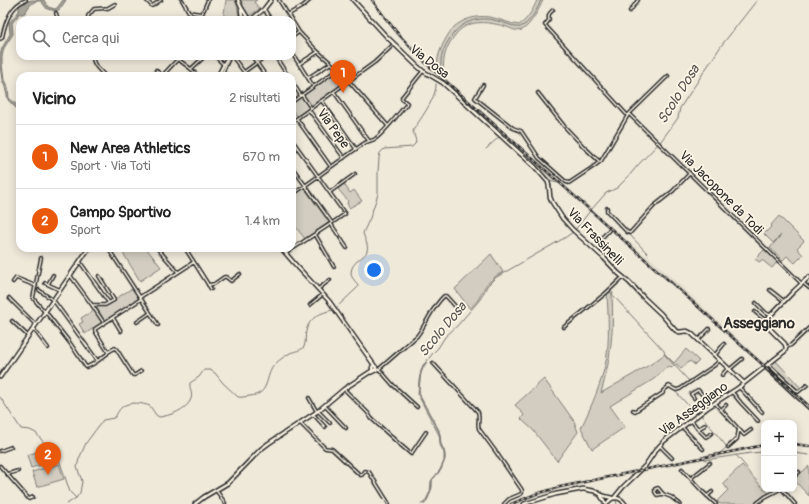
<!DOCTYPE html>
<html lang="it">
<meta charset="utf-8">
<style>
body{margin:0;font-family:Pangolin,sans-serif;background:#f2f2f2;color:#222}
.controls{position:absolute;right:12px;bottom:12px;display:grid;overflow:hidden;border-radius:8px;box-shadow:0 2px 10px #0003}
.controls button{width:36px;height:36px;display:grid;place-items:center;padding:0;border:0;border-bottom:1px solid #e0e0e0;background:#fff;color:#222;font:20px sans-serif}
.you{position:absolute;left:374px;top:270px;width:14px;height:14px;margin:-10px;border:3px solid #fff;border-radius:50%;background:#1a73e8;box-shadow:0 0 0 6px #1a73e833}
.badge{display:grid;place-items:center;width:26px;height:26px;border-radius:50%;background:#ea580c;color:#fff;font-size:13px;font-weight:700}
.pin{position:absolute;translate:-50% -33px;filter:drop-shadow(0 1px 2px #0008)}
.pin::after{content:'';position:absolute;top:21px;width:14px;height:12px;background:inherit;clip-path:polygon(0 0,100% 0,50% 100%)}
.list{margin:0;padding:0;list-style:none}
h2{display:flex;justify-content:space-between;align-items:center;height:52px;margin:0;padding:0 16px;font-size:17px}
h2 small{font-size:13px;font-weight:400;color:#767676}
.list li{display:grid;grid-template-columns:26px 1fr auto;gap:12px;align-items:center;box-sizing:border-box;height:64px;padding:0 16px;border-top:1px solid #e0e0e0}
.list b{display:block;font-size:15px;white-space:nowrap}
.list p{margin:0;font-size:13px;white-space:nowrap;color:#767676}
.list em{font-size:13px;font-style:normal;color:#767676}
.icon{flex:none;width:22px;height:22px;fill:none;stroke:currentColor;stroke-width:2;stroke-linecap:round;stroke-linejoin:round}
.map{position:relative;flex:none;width:809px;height:504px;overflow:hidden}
.search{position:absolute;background:#fff;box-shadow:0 2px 10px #0003;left:16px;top:16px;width:280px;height:44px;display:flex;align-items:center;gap:10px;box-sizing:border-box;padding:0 14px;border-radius:12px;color:#767676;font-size:15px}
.panel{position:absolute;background:#fff;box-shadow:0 2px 10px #0003;left:16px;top:72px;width:280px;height:180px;border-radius:12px}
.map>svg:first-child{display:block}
</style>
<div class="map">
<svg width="809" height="504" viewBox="0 0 809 504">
<rect width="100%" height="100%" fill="#efe9da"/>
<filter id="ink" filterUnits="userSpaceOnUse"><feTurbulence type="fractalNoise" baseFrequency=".025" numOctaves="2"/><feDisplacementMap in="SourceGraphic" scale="8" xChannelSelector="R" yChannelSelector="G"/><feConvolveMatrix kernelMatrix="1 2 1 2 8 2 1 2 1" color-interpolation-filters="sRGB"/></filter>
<g filter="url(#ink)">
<path fill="#e0dacc" d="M 502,132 L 506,132 L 590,207 L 588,209 Z
M 592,210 L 646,256 L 647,255 L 766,365 L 763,367 L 747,353 L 747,352 L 591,212 Z
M 747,448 L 748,451 L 639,473 L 643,469 Z
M 640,470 L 636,473 L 561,489 L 529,499 L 518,504 L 510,504 L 535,493 L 570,483 Z"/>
<path fill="#d2cdc0" stroke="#7e7c76" d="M 226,0 L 235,0 L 238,9 L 239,20 L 223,20 Z
M 240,0 L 257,0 L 254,2 L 260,9 L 249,16 L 248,16 L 242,7 L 243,6 Z
M 537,0 L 543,0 C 540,8 530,26 522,30 C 517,32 512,29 507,27 C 490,22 469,18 456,34 C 450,41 445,51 444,59 C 443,65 444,69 442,74 L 437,70 C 438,65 437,59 439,54 C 441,47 448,33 454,27 C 463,19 477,15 489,17 C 499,18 509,24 519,25 C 528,19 533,10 537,0 Z
M 338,70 L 347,80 L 347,81 L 311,106 L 304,95 Z
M 301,97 L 309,108 L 297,116 L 293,111 L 292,111 L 292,104 Z
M 507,137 L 558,183 L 549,181 L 536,167 L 506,139 Z
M 344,184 L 350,193 L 354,190 L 362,201 L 349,208 L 347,203 L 348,201 L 338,189 Z
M 304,188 L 329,222 L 305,239 L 292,222 L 292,197 Z
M 779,216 L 804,241 L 797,248 L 803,255 L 795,263 L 787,256 L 781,262 L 779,260 L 781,258 L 770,248 L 781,235 L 773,243 L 764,234 L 772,226 L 771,225 Z
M 129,248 L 146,248 L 161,267 L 140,281 L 123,253 Z
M 765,249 L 777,262 L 772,268 L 762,260 L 759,262 L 755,259 Z
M 491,254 L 503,272 L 496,276 L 486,285 L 478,300 L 470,309 L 455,289 Z
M 131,289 L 133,289 L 138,297 L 138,300 L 106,320 L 104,320 L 96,306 L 106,306 L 115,301 L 115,299 Z
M 610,290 L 613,293 L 612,295 C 614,329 611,359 601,393 L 651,364 L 665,354 L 674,363 L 686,349 L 699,361 L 695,365 L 690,361 L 681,369 L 677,364 L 671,368 L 668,366 L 654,379 L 610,406 L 625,427 L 592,449 L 581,428 C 591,407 601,385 606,361 C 610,339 608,315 607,293 Z
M 94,310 L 102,322 L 101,323 L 85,334 L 79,324 L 83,322 L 81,318 Z
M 427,361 L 427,362 C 420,371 418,382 419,394 L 440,434 L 441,444 L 445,454 L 445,459 L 441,470 L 432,480 C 432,489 430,496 425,504 L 423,504 L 426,501 L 430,492 L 431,481 L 440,470 L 444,461 L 444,453 L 440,445 L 440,437 L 418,395 L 419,380 L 421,371 L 423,365 Z
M 776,361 L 801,388 L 797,390 L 770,365 Z
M 544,379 L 574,421 L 578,432 L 557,461 L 533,430 L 521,419 L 524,415 L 515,405 Z
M 46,449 L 50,462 L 31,468 L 27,455 Z
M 59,464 L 64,479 L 37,487 L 32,472 Z
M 742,465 L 764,489 L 769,493 L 754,504 L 720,504 L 717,501 L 728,490 L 723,483 Z
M 809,466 L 809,496 L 794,480 L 794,479 Z"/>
<path fill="#a6a399" stroke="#75736d" d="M 32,0 L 44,0 L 48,7 L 55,9 L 57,8 L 63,0 L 66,0 L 60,9 L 56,11 L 47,9 L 41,1 C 33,0 29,6 25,13 L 21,14 L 19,13 L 17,17 L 12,23 L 13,34 L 4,48 L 2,56 L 2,64 L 4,80 L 8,88 L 9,98 L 18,106 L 20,109 L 20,113 L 16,108 L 8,100 L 5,87 L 2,80 L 0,67 L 0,55 L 2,48 L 10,34 L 9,23 L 19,11 L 19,5 L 21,3 Z"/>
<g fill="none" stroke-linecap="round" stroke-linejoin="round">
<path stroke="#75736d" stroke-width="1" d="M 439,71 C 441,67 441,64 441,59 C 442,55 443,51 445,47 C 453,30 466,18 486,19 C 494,19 507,24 516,27 C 518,27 520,28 522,26 C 530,23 538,8 541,0
M 486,149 L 500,136
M 709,194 L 713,198
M 714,199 L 738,222
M 556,206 L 566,221
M 592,209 L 606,193 L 617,188 L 628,177 L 638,165 L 661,141 L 678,118 L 680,108 L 721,46 L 757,0
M 642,221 L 652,210
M 637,226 L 641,222
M 575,230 L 590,211
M 631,233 L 636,228
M 577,235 L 600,257
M 630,235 L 648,254
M 607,263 L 615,271
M 610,292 L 664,351 L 665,355 L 689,381 L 686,384
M 655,306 L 668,319
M 336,308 L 358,287 C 357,281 351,279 351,273 C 351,261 366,257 367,251 C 369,245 364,238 363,233 L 370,218 L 378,194 L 378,172 L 379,158 L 380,153 L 384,149 L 412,147 L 415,144 L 416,141 L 413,131 L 414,129 C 421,118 437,97 436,84
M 670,322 L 674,327
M 675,331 L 677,333 L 682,334
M 700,339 L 706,345
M 679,390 L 676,392 L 696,414 L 699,413
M 0,397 L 21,429 L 30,430 L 36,433 L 60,462 L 70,492 L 76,498
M 701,415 L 727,447 L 720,453 L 704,456 L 705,460 L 751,453 L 764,452
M 728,446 C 738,437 741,434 732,423
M 794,453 L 809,455
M 736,455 L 747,468
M 595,495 L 602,499 L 604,504
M 616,501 L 617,504
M 67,504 L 76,498 L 80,493 L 82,481 L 77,467 L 79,459 L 86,443 L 103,420 L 114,418 C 117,415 118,410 122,407 C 129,401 142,403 150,406 L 156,415 L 159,417 C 169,416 187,410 191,399 C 193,393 189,388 190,383 L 199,377 L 204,370 L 210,370 L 215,373 L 223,383 L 238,397 C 242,398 246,396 250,396 C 271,394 264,376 275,364 C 279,360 285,356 290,353 C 295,351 300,351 304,347 C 306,342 305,336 306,331 C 309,317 322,312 333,310
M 421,504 L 424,503 L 426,500 L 432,488 L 432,480 L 440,470 L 444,462 L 445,458 L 444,450 L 440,443 L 439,430 L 420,397 L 419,389 L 421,372 L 423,366 L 433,353 L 438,348 L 445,337 L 457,326 L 477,303 L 481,298 L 487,286 L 495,278 L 566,237 L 573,232"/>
<g stroke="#2b2b2b" stroke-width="4.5">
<path id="street" d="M 146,0 L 152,6 L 161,0
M 182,0 L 189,12 L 202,14 L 208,0
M 279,0 L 299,32 L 316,50 L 340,71 L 388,126
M 264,9 L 271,20
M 553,10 C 549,14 548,14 549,20 L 545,25 L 627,115
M 630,11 L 638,0
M 56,13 L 58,20
M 289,14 L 303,6 L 310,0
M 89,20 L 88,16 L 94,9 L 108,8 L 115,4
M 198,20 L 202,14
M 292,37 L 299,32
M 0,39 L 2,38 C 5,22 11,5 26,0
M 292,53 L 313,86
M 93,56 C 92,65 100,70 105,76
M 176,56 L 178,59
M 215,56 L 223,64
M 232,56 L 247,76
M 252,56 L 266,76
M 275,56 L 288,76
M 299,64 L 318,52
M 191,69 L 205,56
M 156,70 L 162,76 L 177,60 L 179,60 L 191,69 L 198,76
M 223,72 L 227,76
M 244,72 L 266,56
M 221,76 L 230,56
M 308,78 L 331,63
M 292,82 L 301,96
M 483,85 L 475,98 L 513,128 L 521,131 L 539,158 L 566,182 L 569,183 L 593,167 L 601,161 L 628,115 L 668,76
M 334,92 L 369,141
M 538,93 L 564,126 L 583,146 L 599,161
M 302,95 L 311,108
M 322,101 L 356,149
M 292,102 L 338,69
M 309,110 L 344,158
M 629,114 L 802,284
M 297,119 L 331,167
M 292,122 L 375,62 L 394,44
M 292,167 L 332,223
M 330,192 L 355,174
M 292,195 L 363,144 C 367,141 372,141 375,139 C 384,133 399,113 406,105 L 407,103 L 402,99 L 402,97 L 423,71
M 607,208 L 607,211 L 627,232 L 630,233 L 654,206 L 673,191 L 690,173
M 331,224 L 347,248
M 315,234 L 334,267
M 108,248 L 158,325
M 157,248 L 178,272
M 185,248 L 211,289
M 286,253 L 332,223 L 345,214 L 292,140
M 41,258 L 33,298 L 44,311
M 604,258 L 605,256 L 599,241 L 609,230
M 80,262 L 109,303
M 70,275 L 92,305 L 104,323
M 13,282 L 16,278 L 36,286
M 45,283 L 60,290
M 803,283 L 809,288
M 48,284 L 53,275
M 208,285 L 214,284 L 224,277 L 226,277 L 231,281 L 240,274
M 318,289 L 330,280
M 39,290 L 54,301 L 97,360
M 770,290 L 784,301
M 140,297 L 194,262
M 9,298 L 36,325
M 756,303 L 766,313 L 770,315
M 92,305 L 105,305 L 114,300 L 99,276
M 310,305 L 322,295
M 45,311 L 70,343 L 86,367 C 94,365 101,358 107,354 L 108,352 L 115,348 L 117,350 L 133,375 L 135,375 L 141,371
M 755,312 L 765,320
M 113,318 L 121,331
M 12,321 L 28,336
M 137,322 L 150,313
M 759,325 L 764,322
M 564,327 L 606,293 L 623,277
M 33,328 L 48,348
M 698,340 L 709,329
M 787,347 L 791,345 L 809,328
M 108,352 L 95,331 L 95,329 L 141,299
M 715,355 L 724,344
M 433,363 L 478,412 C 480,418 477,423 479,429 L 496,452 L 522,490 L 522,493 L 521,494 L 509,499 L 504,504
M 768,364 L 771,367 L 798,392 L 807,385
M 765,367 L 809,408
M 379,369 L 393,385 L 417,407
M 730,369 L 742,359
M 371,373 L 379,369 L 417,336 C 427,323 432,307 444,296 L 446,296 L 455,306
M 722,375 L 728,368
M 739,387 L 762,412
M 344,389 L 368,413 L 371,418 L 397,442 L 411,454 L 426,432
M 732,392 L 741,403 L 758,421
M 309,398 L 317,412
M 694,398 L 691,394 L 698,390 L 712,405
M 715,403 L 744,435 L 751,430
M 325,406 L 346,428
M 633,410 L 635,411 L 663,393 L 663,391 L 669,386 L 676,390 L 680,389 L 715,365 L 720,360
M 721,410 L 726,405
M 318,411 L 330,423
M 314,415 L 325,427
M 691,420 L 698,429
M 300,423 L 325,448 L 332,449 L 360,475 L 362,475 L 365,471 L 369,472 L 389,504
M 705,425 L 698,429 L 706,437 L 712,433
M 682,427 L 703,449
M 660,446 L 672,458
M 728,447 L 737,439 L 739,429
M 0,451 L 11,447
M 0,466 L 7,474 L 18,471
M 682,469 L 703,492 L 716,504
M 7,474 L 29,499 L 33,497
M 794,477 L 799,472
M 691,478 L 710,463
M 782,489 L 795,504
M 216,490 L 225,503
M 663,494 L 657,495 L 655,492 L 655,489 L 658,488 L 663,494 L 671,497 L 680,504
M 707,496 L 712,492
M 756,504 L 765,497 L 780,489"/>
</g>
<g stroke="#2b2b2b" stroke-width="5.5">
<path id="secondary" d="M 238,0 L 241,7 L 249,20
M 353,0 L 386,36 L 416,65 L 423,71 L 443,83 L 535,167 L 548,182 L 549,186 L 550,197 L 552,202 L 563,219 L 573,230 L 604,258 L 618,273 L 629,282 L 644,298 L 661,314 L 675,330 L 679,332 L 687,331 L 691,333 L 744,383
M 241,20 L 242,16 L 241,10
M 251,20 L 264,9 L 271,0
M 218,76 L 228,56
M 281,248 L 294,263 L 329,301 L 374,365
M 766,320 L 794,291 L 809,277
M 766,320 L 764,322 L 766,324 L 768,323 L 767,321 L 769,317
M372 368a2 2 0 1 1 4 0a2 2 0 1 1-4 0Z
M 0,377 L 89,248
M 601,496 L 606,504
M 614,498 L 623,487 L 645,466 L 655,451 L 664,441 L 707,408 L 738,388 L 785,351 L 786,348 L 785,344 L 765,324
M 195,504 L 204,497 L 228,483 L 261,449 L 269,443 L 318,411 L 344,389 L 373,370
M 524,504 L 556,494 L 583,489 L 594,491 L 604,496 L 612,498
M 607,504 C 611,496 620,496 625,504"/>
</g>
<use href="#street" stroke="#fcf5e5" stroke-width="1.5"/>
<use href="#secondary" stroke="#fcf5e5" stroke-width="2.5"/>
<g stroke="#2b2b2b" stroke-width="2.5">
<path id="rail" d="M 372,0 C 388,23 407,45 428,65 L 809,406
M 794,444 L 809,446
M 511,504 L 536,494 L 560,487 L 764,445"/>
</g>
<use href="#rail" stroke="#fcf5e5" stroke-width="1" stroke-dasharray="3" stroke-linecap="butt"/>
</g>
</g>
<g text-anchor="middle" stroke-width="3.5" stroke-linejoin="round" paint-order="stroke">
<g font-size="13" fill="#2b2b2b" stroke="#fcf5e5">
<text transform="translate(430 61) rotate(38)" y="5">Via Dosa</text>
<text transform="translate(334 128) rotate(54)" y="5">Via Pepe</text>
<text transform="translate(722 192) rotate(45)" y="5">Via Jacopone da Todi</text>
<text transform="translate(596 236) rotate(46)" y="5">Via Frassinelli</text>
<text transform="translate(693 408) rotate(-36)" y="5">Via Asseggiano</text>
</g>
<g font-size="14" font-style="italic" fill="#565552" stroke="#fcf5e5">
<text transform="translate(678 94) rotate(-58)" y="5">Scolo Dosa</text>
<text transform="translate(442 329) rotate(-50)" y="5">Scolo Dosa</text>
</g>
<g font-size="15" font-weight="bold" fill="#2b2b2b" stroke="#fcf5e5">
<text x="759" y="328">Asseggiano</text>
</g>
</g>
</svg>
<div class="controls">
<button>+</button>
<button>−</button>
</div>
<div class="you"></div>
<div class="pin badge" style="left:343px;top:93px">1</div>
<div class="pin badge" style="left:48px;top:475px">2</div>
<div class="search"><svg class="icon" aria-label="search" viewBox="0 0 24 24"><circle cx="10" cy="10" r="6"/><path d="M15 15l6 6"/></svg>Cerca qui</div>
<section class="panel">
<h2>Vicino<small>2 risultati</small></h2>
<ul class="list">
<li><span class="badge">1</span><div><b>New Area Athletics</b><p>Sport · Via Toti</p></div><em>670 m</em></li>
<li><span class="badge">2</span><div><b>Campo Sportivo</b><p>Sport</p></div><em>1.4 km</em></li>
</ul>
</section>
</div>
